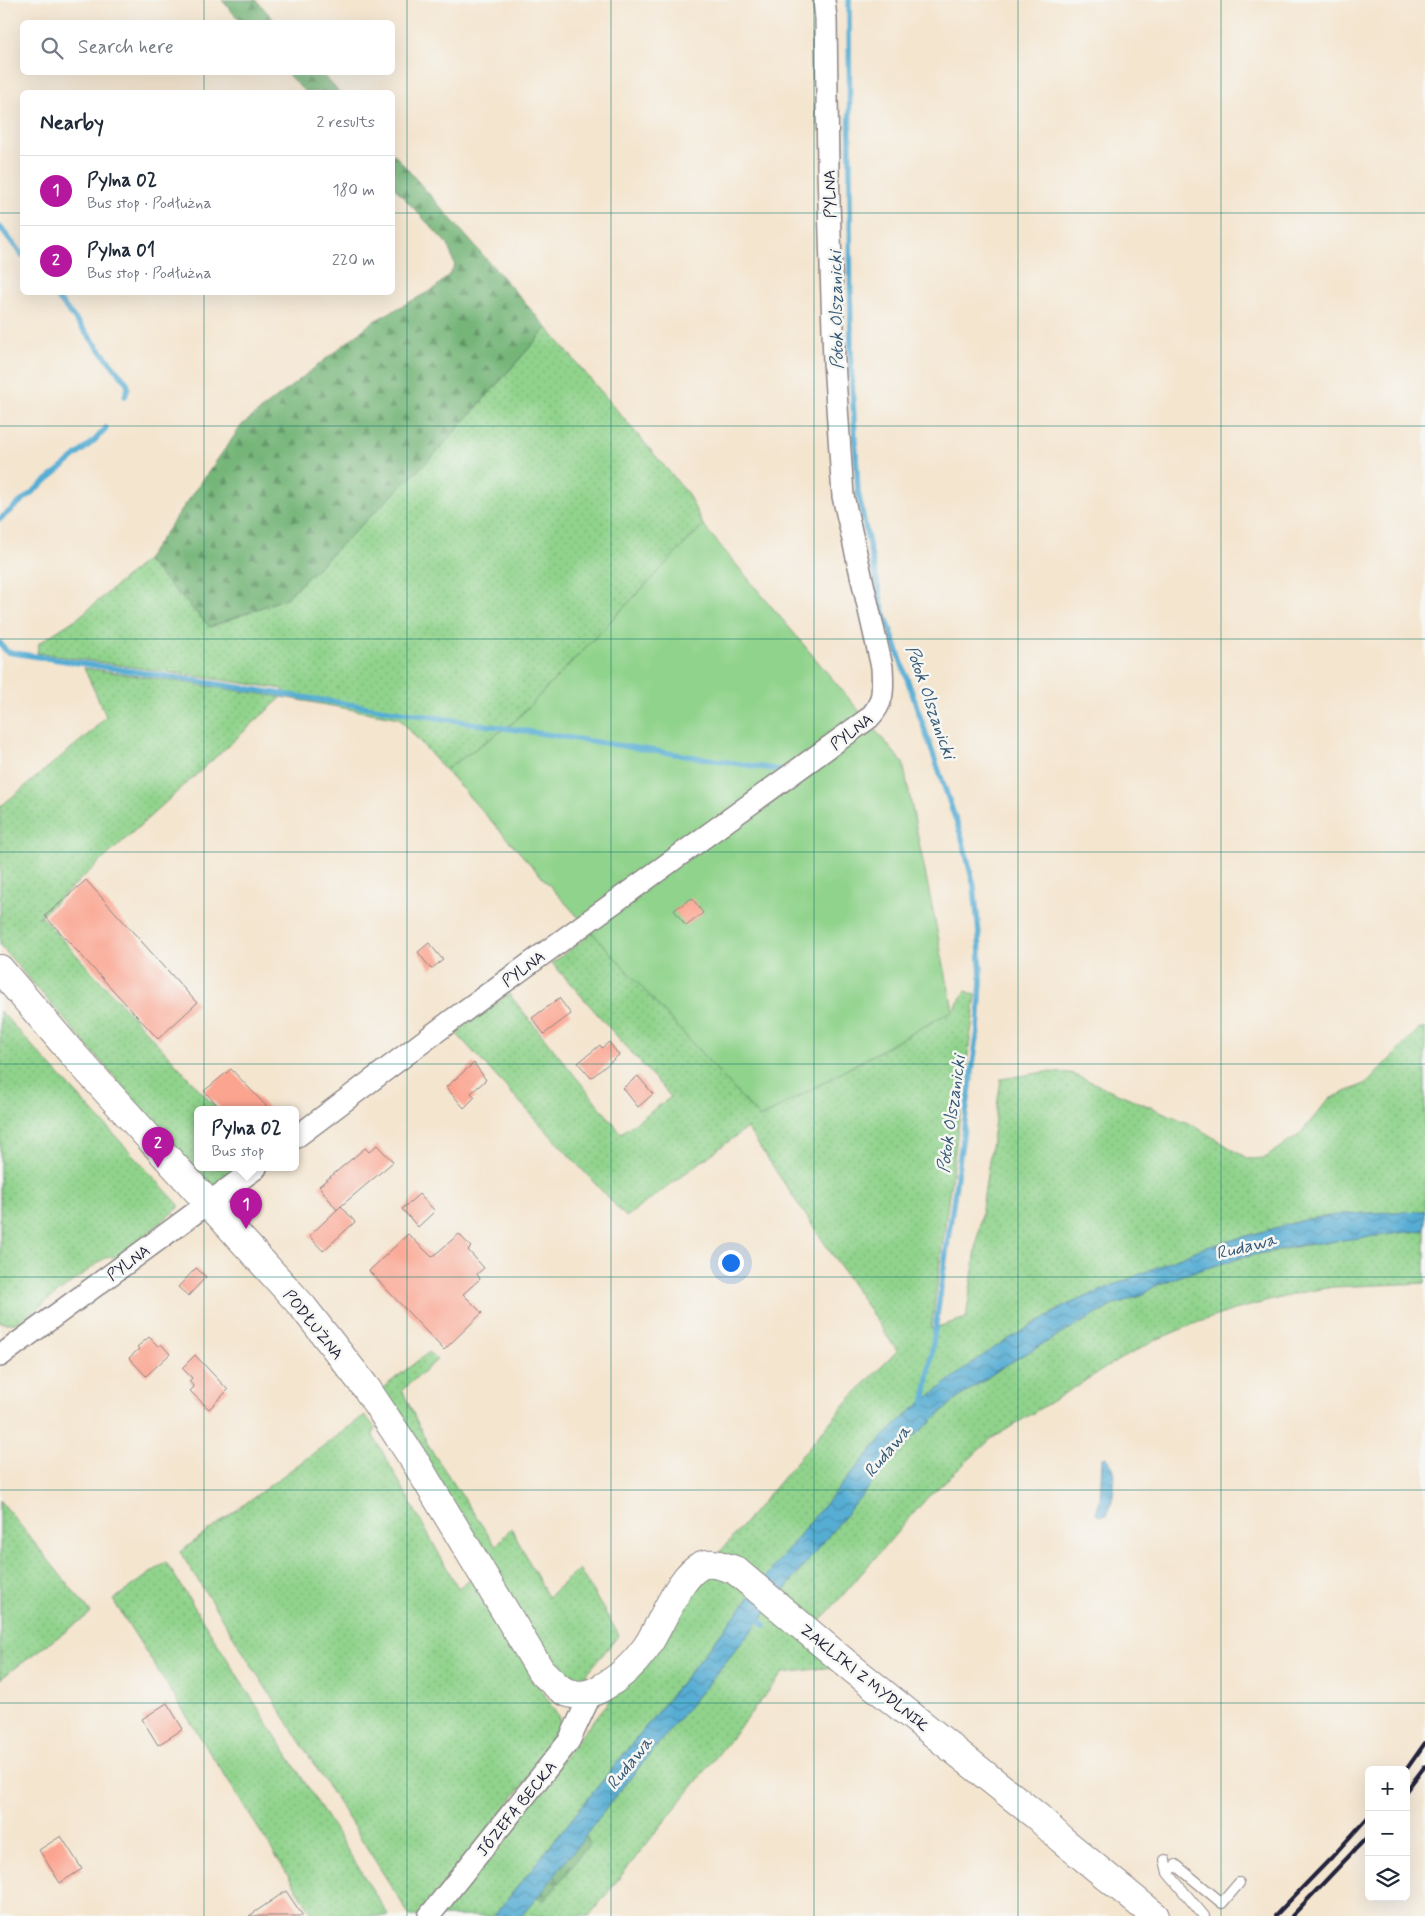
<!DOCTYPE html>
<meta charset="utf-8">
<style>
body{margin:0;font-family:Mynerve,sans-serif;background:#f2f2f3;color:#1f2937}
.controls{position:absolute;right:15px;bottom:15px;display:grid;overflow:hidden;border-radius:8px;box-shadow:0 5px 20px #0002}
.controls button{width:45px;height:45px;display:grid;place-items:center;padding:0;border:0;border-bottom:1px solid #e0e1e3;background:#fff;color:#1f2937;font:25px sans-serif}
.you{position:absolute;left:730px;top:1262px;width:18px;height:18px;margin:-12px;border:4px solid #fff;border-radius:50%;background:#1a73e8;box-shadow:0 0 0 8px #1a73e833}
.badge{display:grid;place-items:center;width:32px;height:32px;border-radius:50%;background:#b5179e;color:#fff;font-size:16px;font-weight:700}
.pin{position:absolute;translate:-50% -41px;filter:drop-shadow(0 1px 2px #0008)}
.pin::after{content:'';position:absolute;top:26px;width:18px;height:15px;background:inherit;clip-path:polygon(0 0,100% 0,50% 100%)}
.popup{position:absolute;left:194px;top:1106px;width:105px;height:65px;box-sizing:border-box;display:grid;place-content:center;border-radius:8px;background:#fff;filter:drop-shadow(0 1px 4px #0005);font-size:16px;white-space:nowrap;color:#747a83}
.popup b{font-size:19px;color:#1f2937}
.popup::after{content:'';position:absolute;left:50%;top:100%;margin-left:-10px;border:10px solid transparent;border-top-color:#fff}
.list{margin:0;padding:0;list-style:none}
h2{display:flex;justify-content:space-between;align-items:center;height:65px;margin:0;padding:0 20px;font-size:21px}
h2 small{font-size:16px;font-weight:400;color:#747a83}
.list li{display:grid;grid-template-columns:32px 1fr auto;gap:15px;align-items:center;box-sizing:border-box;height:70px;padding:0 20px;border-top:1px solid #e0e1e3}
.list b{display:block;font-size:19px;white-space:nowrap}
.list p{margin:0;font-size:16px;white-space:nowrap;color:#747a83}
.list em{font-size:16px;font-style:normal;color:#747a83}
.icon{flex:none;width:28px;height:28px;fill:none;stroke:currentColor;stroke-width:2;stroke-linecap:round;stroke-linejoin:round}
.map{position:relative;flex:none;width:1425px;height:1916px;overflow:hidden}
.search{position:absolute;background:#fff;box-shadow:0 5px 20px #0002;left:20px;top:20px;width:375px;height:55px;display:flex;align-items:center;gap:12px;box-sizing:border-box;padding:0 18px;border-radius:8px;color:#747a83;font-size:19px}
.panel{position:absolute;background:#fff;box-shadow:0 5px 20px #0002;left:20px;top:90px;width:375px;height:205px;border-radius:8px}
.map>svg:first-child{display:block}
</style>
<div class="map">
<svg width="1425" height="1916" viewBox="0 0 1425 1916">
<defs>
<pattern id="grass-dots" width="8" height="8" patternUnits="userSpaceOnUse" patternTransform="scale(1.25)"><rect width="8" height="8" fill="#90d38c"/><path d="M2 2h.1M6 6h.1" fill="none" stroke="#7cb57a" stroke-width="1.8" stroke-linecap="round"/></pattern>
<pattern id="forest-firs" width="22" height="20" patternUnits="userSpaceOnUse" patternTransform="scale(1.25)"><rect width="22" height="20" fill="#74b578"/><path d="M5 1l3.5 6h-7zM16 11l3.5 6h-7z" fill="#5f9364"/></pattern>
<pattern id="water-waves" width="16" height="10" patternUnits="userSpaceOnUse" patternTransform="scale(1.25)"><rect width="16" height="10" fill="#57add4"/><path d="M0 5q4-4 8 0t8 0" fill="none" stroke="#488cad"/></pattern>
</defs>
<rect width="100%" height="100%" fill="#f6f6f2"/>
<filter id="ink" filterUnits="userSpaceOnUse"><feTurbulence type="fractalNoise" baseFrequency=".02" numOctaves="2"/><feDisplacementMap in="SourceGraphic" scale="10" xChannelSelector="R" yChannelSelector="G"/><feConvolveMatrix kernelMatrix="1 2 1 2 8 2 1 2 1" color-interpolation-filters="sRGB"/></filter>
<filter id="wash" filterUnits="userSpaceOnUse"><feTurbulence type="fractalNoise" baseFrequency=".0096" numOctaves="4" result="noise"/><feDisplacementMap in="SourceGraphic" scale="20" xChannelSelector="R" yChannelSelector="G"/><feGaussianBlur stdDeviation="1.12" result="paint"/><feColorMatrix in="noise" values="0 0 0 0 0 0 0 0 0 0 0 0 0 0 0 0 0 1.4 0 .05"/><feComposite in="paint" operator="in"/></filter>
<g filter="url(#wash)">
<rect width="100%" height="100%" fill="#f4e5cf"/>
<path fill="url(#grass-dots)" stroke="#597a64" d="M 547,328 L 688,494 L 703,525 L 514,722 L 445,770 L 399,718 L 282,697 L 38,918 L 41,916 L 218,1110 L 197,1110 L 197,1168 L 245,1168 L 213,1191 L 0,945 L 0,807 L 91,732 L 106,716 L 84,668 L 282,697 L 284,689 L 37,653 L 39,643 L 79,617 L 146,560 L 210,627 L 286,598 L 436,453 Z
M 593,932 L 760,1118 L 953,1010 L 966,991 L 976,995 L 931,1329 L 966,1318 L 1001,1079 L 1045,1072 L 1070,1073 L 1193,1125 L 1248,1159 L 1265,1158 L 1299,1135 L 1329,1099 L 1367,1083 L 1418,1030 L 1425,1028 L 1425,1211 L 1345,1214 L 1308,1219 L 1200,1249 L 1069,1304 L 1037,1322 L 912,1410 L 884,1436 L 815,1516 L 762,1582 L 720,1552 L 847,1402 L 897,1351 L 747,1128 L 626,1217 L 455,1032 L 509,994 L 621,1133 L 671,1097 L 552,963 Z
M 0,1011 L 180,1206 L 121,1256 L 105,1258 L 17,1323 L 0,1323 Z
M 1425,1230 L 1425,1283 L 1333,1287 L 1299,1293 L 1231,1311 L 1196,1323 L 1158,1339 L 1112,1364 L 991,1439 L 927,1498 L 815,1627 L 779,1597 L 847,1512 L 910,1440 L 954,1401 L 1004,1366 L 1068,1330 L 1115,1304 L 1140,1296 L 1157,1285 L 1183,1275 L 1248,1256 L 1321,1242 Z
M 429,1352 L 437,1360 L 402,1390 L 429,1447 L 496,1546 L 511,1528 L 548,1597 L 579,1569 L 619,1635 L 584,1677 L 567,1681 L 522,1623 L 380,1390 Z
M 365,1415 L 375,1428 L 373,1435 L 458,1588 L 473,1578 L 559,1718 L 560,1728 L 548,1743 L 550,1751 L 419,1916 L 410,1916 L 180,1552 Z
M 0,1500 L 91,1613 L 0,1679 Z
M 166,1562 L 389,1916 L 314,1916 L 113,1600 Z
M 719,1574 L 752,1594 L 494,1916 L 434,1916 L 661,1638 L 699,1584 L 709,1576 Z
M 770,1608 L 834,1667 L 783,1673 L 589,1916 L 521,1916 L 542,1892 L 618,1793 Z"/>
<path fill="url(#forest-firs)" stroke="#4b6c5a" d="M 222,0 L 256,0 L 276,22 L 241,22 Z
M 286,73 L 321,73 L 339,92 L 305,92 Z
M 393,153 L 547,328 L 436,453 L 286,598 L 210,627 L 146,560 L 242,425 L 374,321 L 434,289 L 447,277 L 455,266 L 448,245 L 393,186 Z
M 585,1835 L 590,1843 L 545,1900 L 537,1898 Z"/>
<path fill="#90d38c" stroke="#597a64" d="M 703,525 L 903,763 L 953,1010 L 760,1118 L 445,770 L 514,722 Z"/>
<path fill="url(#water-waves)" stroke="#3c6888" d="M 1425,1211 L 1425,1230 L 1302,1245 L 1248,1256 L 1183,1275 L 1157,1285 L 1140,1296 L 1115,1304 L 1068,1330 L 1004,1366 L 954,1401 L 910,1440 L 856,1502 L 770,1608 L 618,1793 L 542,1892 L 521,1916 L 494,1916 L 815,1516 L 884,1436 L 912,1410 L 967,1367 L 995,1347 L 1069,1304 L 1200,1249 L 1308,1219 L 1345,1214 Z
M 1106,1457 C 1119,1467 1114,1502 1107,1515 L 1101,1516 L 1096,1513 L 1100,1499 L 1102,1459 Z"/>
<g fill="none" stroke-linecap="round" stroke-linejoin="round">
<path stroke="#57add4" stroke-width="5.5" d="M 849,0 L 851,363 L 858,492 L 882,606 L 962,838 L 974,886 L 979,934 L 981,980 L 978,1030 L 924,1406
M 0,227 L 22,255
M 53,292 L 127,383 L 128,388 L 125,396
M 0,519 L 95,440 L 106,428
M 0,643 L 7,652 L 780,770
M 756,1617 L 765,1625"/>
</g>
<g id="blocks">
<path fill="#fba490" d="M 86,880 L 197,1003 L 158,1039 L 45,916 Z
M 692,898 L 703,913 L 686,926 L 674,910 Z
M 429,943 L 443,960 L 431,969 L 418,952 Z
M 559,998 L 571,1014 L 544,1034 L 532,1018 Z
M 609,1042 L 619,1055 L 591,1078 L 578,1063 L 600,1045 L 602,1048 Z
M 474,1063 L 486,1080 L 471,1093 L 475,1097 L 464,1108 L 446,1087 Z
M 231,1069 L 270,1110 L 222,1110 L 204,1091 Z
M 638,1076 L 653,1094 L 638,1107 L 623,1088 Z
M 377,1145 L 393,1162 L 341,1206 L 355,1222 L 323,1251 L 309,1236 L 341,1206 L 337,1210 L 319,1186 L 365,1148 L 369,1152 Z
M 419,1194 L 435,1211 L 418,1227 L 402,1209 Z
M 408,1234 L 432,1257 L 459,1234 L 471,1247 L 468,1250 L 484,1268 L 477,1274 L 480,1279 L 463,1294 L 482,1313 L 444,1350 L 369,1271 Z
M 196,1268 L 206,1277 L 188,1296 L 178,1287 Z
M 149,1337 L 158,1346 L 161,1344 L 170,1354 L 146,1376 L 129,1358 L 139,1349 L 137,1347 Z
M 195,1355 L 228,1390 L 209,1409 L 190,1391 L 194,1387 L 189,1381 L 192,1378 L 182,1368 Z
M 167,1703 L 183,1729 L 158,1745 L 142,1719 Z
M 61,1836 L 82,1869 L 60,1883 L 39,1850 Z
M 286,1891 L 303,1916 L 249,1916 Z"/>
</g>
</g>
<g filter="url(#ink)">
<use href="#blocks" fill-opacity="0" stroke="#8b8485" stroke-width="1"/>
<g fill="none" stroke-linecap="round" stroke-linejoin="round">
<g stroke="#8b8485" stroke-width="12">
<path id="lane" d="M 1165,1860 L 1168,1873 L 1204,1916
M 1168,1873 L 1176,1865 L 1222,1903 L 1239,1883"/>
</g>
<g stroke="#8b8485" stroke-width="24">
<path id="street" d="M 295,1138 L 452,1020 L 869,718 C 885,702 883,688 882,667 L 843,496 L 834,362 L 828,170 L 826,19 L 824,0
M 0,1356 L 256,1168
M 429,1916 L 569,1741 L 591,1694"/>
</g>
<g stroke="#8b8485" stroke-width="30">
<path id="secondary" d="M 0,969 L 71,1052 L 303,1307 L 367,1389 L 416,1463 L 541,1671 C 548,1677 556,1687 564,1691 C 577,1698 592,1694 603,1687 C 619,1678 634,1664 645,1649 C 660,1629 679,1574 702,1565 C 712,1561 726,1567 735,1570 L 848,1665 L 1039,1818 L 1061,1839 L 1155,1916"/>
</g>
<use href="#lane" stroke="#fff" stroke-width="10"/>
<use href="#street" stroke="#fff" stroke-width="21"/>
<use href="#secondary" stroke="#fff" stroke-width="28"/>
<path stroke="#22223b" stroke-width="4" d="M 1406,1770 L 1425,1743
M 1406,1791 L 1425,1766
M 1275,1916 L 1332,1857 L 1369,1816
M 1292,1916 L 1369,1835"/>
</g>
</g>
<path fill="none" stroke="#0f766e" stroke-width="1" stroke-opacity="0.55" d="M 204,0 L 204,22M 407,0 L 407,1916M 611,0 L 611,1916M 814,0 L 814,1916M 1018,0 L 1018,1916M 1221,0 L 1221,1916M 204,72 L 204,92M 0,213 L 22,213M 392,213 L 1425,213M 204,292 L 204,1916M 0,426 L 1425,426M 0,639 L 1425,639M 0,852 L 1425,852M 0,1064 L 1425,1064M 0,1277 L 1425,1277M 0,1490 L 1425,1490M 0,1703 L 1425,1703"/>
<g text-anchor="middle" stroke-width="5" stroke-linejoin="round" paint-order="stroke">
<g font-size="16" fill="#22223b" stroke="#f6f6f2">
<text transform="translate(829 194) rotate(-91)" y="6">PYLNA</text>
<text transform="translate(851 731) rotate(-37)" y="6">PYLNA</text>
<text transform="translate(523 968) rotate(-36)" y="6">PYLNA</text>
<text transform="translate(128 1262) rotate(-36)" y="6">PYLNA</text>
<text transform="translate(314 1324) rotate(51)" y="6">PODŁUŻNA</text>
<text transform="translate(865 1677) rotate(39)" y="6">ZAKLIKI Z MYDLNIK</text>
<text transform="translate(516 1808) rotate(-51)" y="6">JÓZEFA BECKA</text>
</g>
<g font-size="18" font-style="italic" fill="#375a78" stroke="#f6f6f2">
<text transform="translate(836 310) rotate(-91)" y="6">Potok Olszanicki</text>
<text transform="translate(931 702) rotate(71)" y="6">Potok Olszanicki</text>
<text transform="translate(951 1114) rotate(-82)" y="6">Potok Olszanicki</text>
<text transform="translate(1246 1246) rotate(-14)" y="6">Rudawa</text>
<text transform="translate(887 1451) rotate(-50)" y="6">Rudawa</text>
<text transform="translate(629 1763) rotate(-51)" y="6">Rudawa</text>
</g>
</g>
</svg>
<div class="controls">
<button>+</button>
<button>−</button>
<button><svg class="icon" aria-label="layers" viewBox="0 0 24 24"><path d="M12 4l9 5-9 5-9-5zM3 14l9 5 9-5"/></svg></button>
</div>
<div class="you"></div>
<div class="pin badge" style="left:246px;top:1229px">1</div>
<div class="popup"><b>Pylna 02</b>Bus stop</div>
<div class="pin badge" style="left:158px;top:1168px">2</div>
<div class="search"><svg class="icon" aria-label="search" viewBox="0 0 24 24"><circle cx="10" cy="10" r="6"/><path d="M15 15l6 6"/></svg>Search here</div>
<section class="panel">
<h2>Nearby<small>2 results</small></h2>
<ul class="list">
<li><span class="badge">1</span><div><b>Pylna 02</b><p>Bus stop · Podłużna</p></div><em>180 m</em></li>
<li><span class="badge">2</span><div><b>Pylna 01</b><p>Bus stop · Podłużna</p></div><em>220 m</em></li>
</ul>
</section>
</div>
